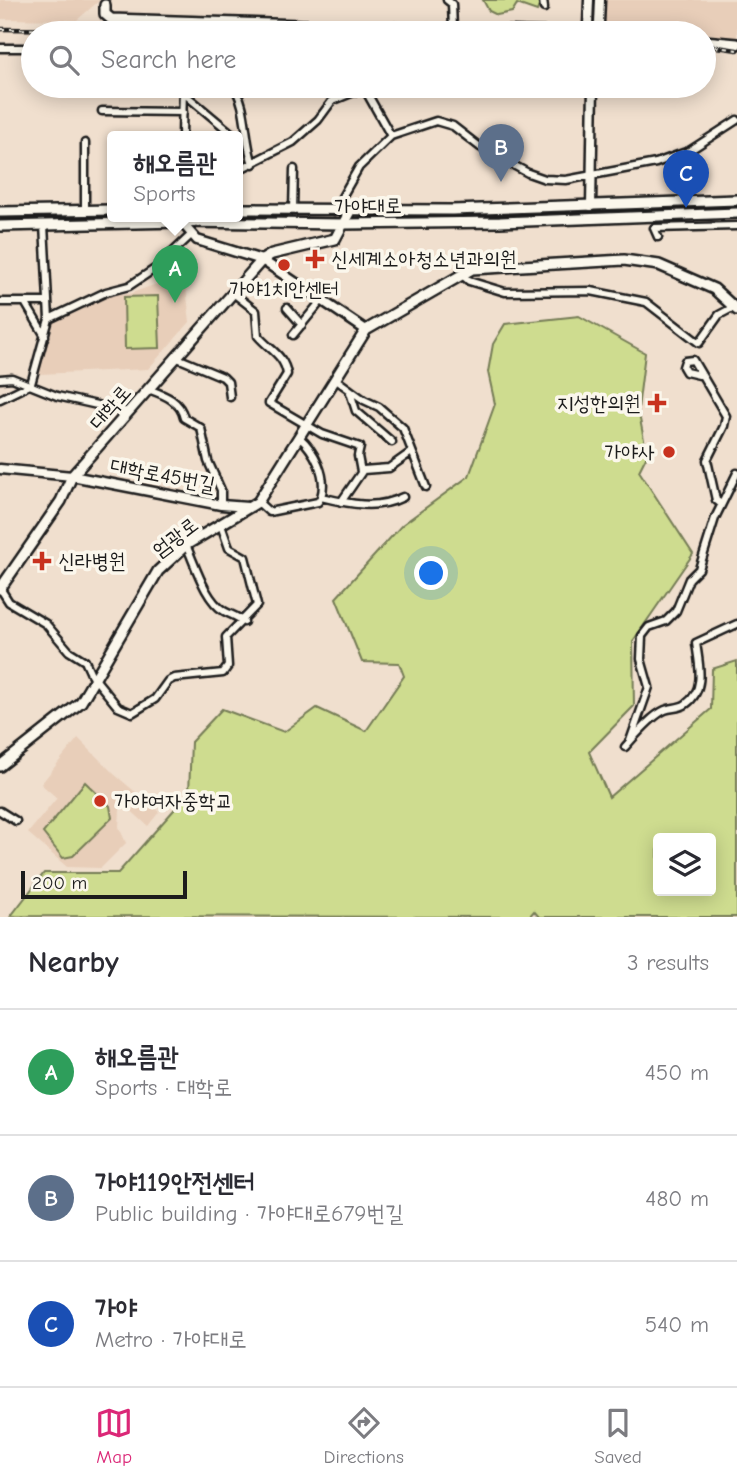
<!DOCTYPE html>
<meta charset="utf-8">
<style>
body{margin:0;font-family:"Comic Neue","Poor Story",sans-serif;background:#f2f2f3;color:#2b2b33}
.controls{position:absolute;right:21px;bottom:21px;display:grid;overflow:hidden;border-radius:7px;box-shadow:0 4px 18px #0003}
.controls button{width:63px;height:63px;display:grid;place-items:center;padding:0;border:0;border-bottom:2px solid #e1e1e2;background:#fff;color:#2b2b33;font:35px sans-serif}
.scale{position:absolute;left:21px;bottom:18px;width:166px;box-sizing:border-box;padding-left:7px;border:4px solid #1c1c1c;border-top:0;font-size:19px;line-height:24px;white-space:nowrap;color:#1c1c1c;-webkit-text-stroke:5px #fbf7ec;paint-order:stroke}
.you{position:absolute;left:432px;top:574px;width:24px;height:24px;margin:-18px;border:5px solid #fff;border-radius:50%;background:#1a73e8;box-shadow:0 0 0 10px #1a73e833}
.badge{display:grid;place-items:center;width:46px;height:46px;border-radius:50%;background:#db2777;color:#fff;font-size:23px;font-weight:700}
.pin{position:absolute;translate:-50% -58px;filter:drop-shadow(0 2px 4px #0008)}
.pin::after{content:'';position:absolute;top:37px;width:24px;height:21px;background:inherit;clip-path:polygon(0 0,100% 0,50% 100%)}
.popup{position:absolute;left:107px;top:131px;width:136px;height:91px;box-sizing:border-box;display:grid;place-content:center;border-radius:7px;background:#fff;filter:drop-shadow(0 2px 5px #0005);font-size:23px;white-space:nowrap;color:#7c7c81}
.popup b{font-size:26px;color:#2b2b33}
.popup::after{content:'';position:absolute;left:50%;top:100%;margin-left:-14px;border:14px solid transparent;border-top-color:#fff}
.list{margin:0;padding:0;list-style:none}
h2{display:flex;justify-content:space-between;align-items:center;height:91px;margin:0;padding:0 28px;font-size:30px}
h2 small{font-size:23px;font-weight:400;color:#7c7c81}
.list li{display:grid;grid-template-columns:46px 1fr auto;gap:21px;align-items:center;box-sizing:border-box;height:126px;padding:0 28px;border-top:2px solid #e1e1e2}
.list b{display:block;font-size:26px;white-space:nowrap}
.list p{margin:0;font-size:23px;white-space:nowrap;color:#7c7c81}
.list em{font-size:23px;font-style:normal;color:#7c7c81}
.icon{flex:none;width:38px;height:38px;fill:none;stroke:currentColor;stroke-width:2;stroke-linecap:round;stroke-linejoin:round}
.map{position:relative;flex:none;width:737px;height:917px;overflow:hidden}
.search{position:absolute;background:#fff;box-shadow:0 4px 18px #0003;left:21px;right:21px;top:21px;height:77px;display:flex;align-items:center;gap:18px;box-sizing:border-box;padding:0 24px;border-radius:38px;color:#7c7c81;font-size:26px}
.sheet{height:469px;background:#fff}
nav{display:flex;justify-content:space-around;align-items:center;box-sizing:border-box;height:98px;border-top:2px solid #e1e1e2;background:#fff;font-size:19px;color:#7c7c81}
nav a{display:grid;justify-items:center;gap:4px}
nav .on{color:#db2777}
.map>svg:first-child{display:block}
</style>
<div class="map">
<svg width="737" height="917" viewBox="0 0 737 917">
<rect width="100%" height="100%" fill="#f0dfce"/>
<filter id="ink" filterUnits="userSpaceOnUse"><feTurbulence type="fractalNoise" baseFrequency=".0143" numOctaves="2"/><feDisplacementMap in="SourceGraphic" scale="14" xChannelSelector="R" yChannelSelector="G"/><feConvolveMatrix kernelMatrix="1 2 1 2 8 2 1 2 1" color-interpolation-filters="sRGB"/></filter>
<g filter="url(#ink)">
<path fill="#e8ceb9" d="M 0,0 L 100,0 L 77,20 L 0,19 Z
M 603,0 L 737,0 L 737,39 L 704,33 L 602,27 Z
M 165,281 L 177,281 L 186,287 L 190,322 L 148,369 L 39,374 L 52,318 L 106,294 L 129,294 Z
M 78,738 L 114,774 L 159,812 L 148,826 L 125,805 L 120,810 L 119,827 L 126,843 L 101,868 L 67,867 L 28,833 L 57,798 L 41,784 Z"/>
<path fill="#cedc8f" stroke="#757c56" stroke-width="2" fill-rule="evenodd" d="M 483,0 L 541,0 L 541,1 L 537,11 L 517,4 L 512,12 L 497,15 L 489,11 Z
M 158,296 L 160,348 L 125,349 L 124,297 Z
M 579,316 L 645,353 L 638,409 L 647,455 L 639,471 L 693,554 L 633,641 L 634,706 L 589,752 L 609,797 L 711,709 L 712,669 L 737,661 L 737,917 L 539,917 L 534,911 L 529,917 L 11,916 L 44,873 L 118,873 L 189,793 L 191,742 L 222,709 L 284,732 L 317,708 L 366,731 L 404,676 L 399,663 L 362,662 L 336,598 L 402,525 L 469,476 L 495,404 L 488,372 L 493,344 L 505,324 ZM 711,838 L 711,891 L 658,891 L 658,838 Z
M 85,782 L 110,806 L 112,818 L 73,856 L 63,858 L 43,833 Z"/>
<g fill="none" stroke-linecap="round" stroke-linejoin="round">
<g stroke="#1c1c1c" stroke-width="11">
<path id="minor" d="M 447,0 L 452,4 L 453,29
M 543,0 L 544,8
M 0,48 L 33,48
M 175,86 L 236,137
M 233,86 C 248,105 244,140 253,164
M 363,86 L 391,136
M 102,111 L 183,112
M 182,137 L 183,86
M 238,170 L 293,142 L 318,120 L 332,101 L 364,88
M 293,210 L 294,169
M 85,211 L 85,143
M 334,211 L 359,167 L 391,136 L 436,121 L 453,126 L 480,147 L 528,173 L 545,179 L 566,180 L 656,163 L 689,151 L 737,120
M 658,237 L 654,228 L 737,226
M 461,274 L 469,281 L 505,292 L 591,291 L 646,302 L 699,343 L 719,315 L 734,307
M 233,293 L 256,311 L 258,336 C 270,350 284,355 287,374 L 269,403 L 322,434 L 360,447 L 358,456 L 361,472
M 0,302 L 48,302
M 26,304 L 45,336
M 287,308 L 302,325
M 49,319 L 106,292 L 129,286 L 156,268 L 192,234
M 293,335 L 322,300
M 175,357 L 223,377 L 228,382 L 230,397
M 699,375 L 686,372 L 683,367 L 685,361 L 693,360 L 726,416 L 724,426 L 707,460 L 716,500 L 721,504
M 0,379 L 12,378 L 57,396 L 128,412
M 335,379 L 364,400 L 379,407 L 403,428 L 426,487
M 148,389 C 164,395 180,400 184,418 L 201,428 L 208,461 L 221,490 L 221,505
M 349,389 L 356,411 L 392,442
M 0,399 L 31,384 L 49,319 L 44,225
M 299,437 C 314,450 328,476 321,497
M 321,497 C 349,504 377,510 403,497
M 258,502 L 269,512 L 318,502 L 321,497
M 341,502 L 363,470 L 389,468 L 410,453
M 186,545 C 195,564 205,600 224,611 C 231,615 237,616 244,622
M 0,588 L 9,602 L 46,624 L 69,651 L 85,661 L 91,674 L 118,707 L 132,713 L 155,699 L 168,681 L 174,678 L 223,673 L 228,666 L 226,637 L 257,605 L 245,557 L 229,548 L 221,525
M 630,741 L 649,687 L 641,659 L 642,636 L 649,627 L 666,621 L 676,611 L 689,579 L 699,569 L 715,518 L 737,473
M 625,747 C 635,736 651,716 665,710 C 672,707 679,709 686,704 C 706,690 699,665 696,643 L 737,624
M 0,811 L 16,821"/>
</g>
<g stroke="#1c1c1c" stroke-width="13">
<path id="tertiary" d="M 589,0 L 588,24 L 594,30 L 599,24 L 600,0
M 591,206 L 593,86
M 177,217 L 197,240 L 262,260 L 366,330
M 0,469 L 72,476 L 221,505 L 248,507"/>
</g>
<g stroke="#1c1c1c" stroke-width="14">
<path id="secondary" d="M 105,5 L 105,14 L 111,19 L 559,33
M 704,41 L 737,44
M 238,209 L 452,210 L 737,200
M 0,212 L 112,210
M 0,226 L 180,222 L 343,224 L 500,222 L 737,213
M 0,589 L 61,501 L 72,476 L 262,260 L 272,254 L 335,239 L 350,211
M 0,766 L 81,702 L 158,571 L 186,545 L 258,502 L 366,330 L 472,269 L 624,260 L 659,265 L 714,289 L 737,310"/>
</g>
<use href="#minor" stroke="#fbf7ec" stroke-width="6"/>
<use href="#tertiary" stroke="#fbf7ec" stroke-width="8"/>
<use href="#secondary" stroke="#fbf7ec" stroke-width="9"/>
<g stroke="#1c1c1c" stroke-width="4.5">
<path id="rail" d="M 0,29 L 353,33
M 704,45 L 737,50"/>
</g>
<use href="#rail" stroke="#fbf7ec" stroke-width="2" stroke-dasharray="5" stroke-linecap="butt"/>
</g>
</g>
<g fill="#c8321e" stroke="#fbf7ec" stroke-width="2.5">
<path d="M311.5 248.5h7v7h7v7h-7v7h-7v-7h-7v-7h7z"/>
<circle cx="284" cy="265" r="7"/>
<path d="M653.5 392.5h7v7h7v7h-7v7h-7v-7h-7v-7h7z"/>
<circle cx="669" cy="452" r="7"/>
<path d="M38.5 550.5h7v7h7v7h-7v7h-7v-7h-7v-7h7z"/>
<circle cx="100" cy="801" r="7"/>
</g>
<g text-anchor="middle" stroke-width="7" stroke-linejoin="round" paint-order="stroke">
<g font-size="21" fill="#1c1c1c" stroke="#fbf7ec">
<text transform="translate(368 206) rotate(-1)" y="7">가야대로</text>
<text transform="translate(110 407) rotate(-49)" y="7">대학로</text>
<text transform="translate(163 475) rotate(11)" y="7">대학로45번길</text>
<text transform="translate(175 537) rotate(-37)" y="7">엄광로</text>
</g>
<g font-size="21" fill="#1c1c1c" stroke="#fbf7ec" text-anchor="start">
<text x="331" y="266">신세계소아청소년과의원</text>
<text x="284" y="296" text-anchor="middle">가야1치안센터</text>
<text x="641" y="410" text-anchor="end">지성한의원</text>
<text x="655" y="459" text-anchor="end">가야사</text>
<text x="58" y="568">신라병원</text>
<text x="114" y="808">가야여자중학교</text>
</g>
</g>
</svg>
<div class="controls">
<button><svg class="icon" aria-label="layers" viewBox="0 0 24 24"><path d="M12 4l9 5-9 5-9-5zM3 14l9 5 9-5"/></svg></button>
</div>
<div class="scale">200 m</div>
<div class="you"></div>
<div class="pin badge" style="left:175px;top:303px;background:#2e9e5b">A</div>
<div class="popup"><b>해오름관</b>Sports</div>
<div class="pin badge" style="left:501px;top:182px;background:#5c6f8a">B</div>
<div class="pin badge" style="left:686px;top:208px;background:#1a4fb4">C</div>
<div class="search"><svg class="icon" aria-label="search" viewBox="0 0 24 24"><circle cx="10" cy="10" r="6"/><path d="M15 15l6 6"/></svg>Search here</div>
</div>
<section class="sheet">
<h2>Nearby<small>3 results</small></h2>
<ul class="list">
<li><span class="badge" style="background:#2e9e5b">A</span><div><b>해오름관</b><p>Sports · 대학로</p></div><em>450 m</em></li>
<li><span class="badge" style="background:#5c6f8a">B</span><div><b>가야119안전센터</b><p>Public building · 가야대로679번길</p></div><em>480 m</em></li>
<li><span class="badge" style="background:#1a4fb4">C</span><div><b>가야</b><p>Metro · 가야대로</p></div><em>540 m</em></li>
</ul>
</section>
<nav>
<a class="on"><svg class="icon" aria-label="map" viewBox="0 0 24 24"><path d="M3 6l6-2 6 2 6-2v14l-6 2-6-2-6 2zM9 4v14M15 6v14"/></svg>Map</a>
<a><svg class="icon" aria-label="directions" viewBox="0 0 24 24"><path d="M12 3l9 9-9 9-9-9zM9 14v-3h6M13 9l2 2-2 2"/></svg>Directions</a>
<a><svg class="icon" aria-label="saved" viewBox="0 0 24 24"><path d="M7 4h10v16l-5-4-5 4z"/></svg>Saved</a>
</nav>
